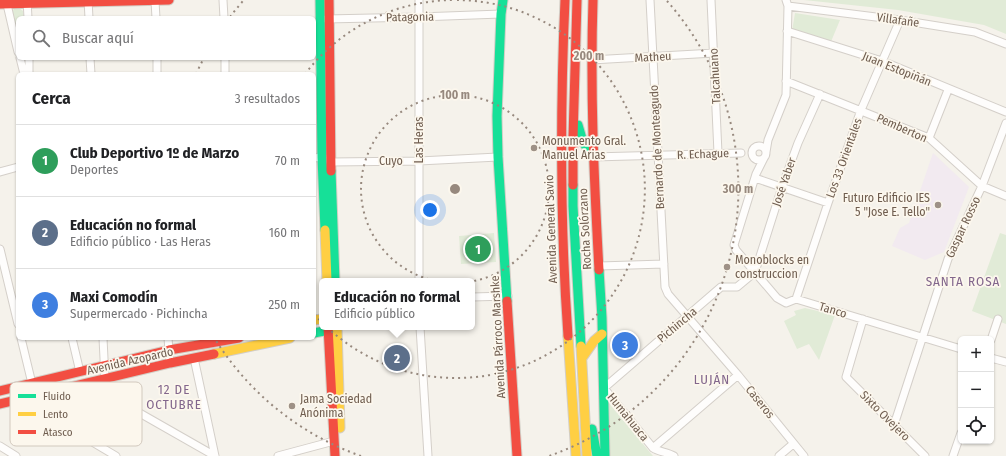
<!DOCTYPE html>
<html lang="es">
<meta charset="utf-8">
<style>
body{margin:0;font-family:"Fira Sans Condensed",sans-serif;background:#f6f6f6;color:#202124}
.controls{position:absolute;right:12px;bottom:12px;display:grid;overflow:hidden;border-radius:6px;box-shadow:0 1px 3px #0004}
.controls button{width:36px;height:36px;display:grid;place-items:center;padding:0;border:0;border-bottom:1px solid #e0e0e0;background:#fff;color:#202124;font:20px sans-serif}
.you{position:absolute;left:430px;top:210px;width:14px;height:14px;margin:-10px;border:3px solid #fff;border-radius:50%;background:#1a73e8;box-shadow:0 0 0 6px #1a73e833}
.badge{display:grid;place-items:center;width:26px;height:26px;border-radius:50%;background:#db2777;color:#fff;font-size:13px;font-weight:700}
.pin{position:absolute;translate:-50% -50%;border:2px solid #fff;box-shadow:0 1px 4px #0006}
.popup{position:absolute;left:319px;top:278px;width:156px;height:52px;box-sizing:border-box;display:grid;place-content:center;border-radius:6px;background:#fff;filter:drop-shadow(0 1px 3px #0005);font-size:13px;white-space:nowrap;color:#757577}
.popup b{font-size:15px;color:#202124}
.popup::after{content:'';position:absolute;left:50%;top:100%;margin-left:-8px;border:8px solid transparent;border-top-color:#fff}
.list{margin:0;padding:0;list-style:none}
h2{display:flex;justify-content:space-between;align-items:center;height:52px;margin:0;padding:0 16px;font-size:17px}
h2 small{font-size:13px;font-weight:400;color:#757577}
.list li{display:grid;grid-template-columns:26px 1fr auto;gap:12px;align-items:center;box-sizing:border-box;height:72px;padding:0 16px;border-top:1px solid #e0e0e0}
.list b{display:block;font-size:15px;white-space:nowrap}
.list p{margin:0;font-size:13px;white-space:nowrap;color:#757577}
.list em{font-size:13px;font-style:normal;color:#757577}
.icon{flex:none;width:22px;height:22px;fill:none;stroke:currentColor;stroke-width:2;stroke-linecap:round;stroke-linejoin:round}
.map{position:relative;flex:none;width:1006px;height:456px;overflow:hidden}
.search{position:absolute;background:#fff;box-shadow:0 1px 3px #0004;left:16px;top:16px;width:300px;height:44px;display:flex;align-items:center;gap:10px;box-sizing:border-box;padding:0 14px;border-radius:6px;color:#757577;font-size:15px}
.panel{position:absolute;background:#fff;box-shadow:0 1px 3px #0004;left:16px;top:72px;width:300px;height:268px;border-radius:6px}
.map>svg:first-child{display:block}
</style>
<div class="map">
<svg width="1006" height="456" viewBox="0 0 1006 456">
<rect width="100%" height="100%" fill="#f5f2eb"/>
<path fill="#f2eaf0" d="M 933,153 L 969,187 L 944,252 L 925,260 L 892,246 L 900,228 L 909,223 Z"/>
<path fill="#e1ebd7" d="M 804,0 L 1006,0 L 1006,34 L 984,25 L 898,10 Z
M 19,8 L 23,11 L 24,18 L 18,18 L 18,37 L 12,12 L 14,9 Z
M 795,13 L 840,20 L 830,44 L 792,31 Z
M 494,233 L 496,262 L 461,264 L 459,236 Z
M 1000,233 L 1006,235 L 1006,324 L 972,311 Z
M 805,308 L 835,315 L 819,360 L 809,344 L 797,349 L 784,321 L 796,315 L 794,311 Z
M 607,401 L 653,456 L 609,456 Z"/>
<g fill="none" stroke-linecap="round" stroke-linejoin="round">
<g stroke="#d4cfc9" stroke-width="9">
<path id="street" d="M 6,0 L 18,52
M 27,0 L 28,18
M 88,0 L 89,18
M 223,0 L 224,18
M 650,0 L 665,287 L 668,294 L 738,375 L 804,456
M 711,0 L 718,153
M 155,1 L 156,18
M 788,6 L 900,20 L 975,32 L 1006,44
M 326,19 L 419,17 L 501,14
M 787,31 L 882,61 L 1006,112
M 20,58 L 24,74
M 90,58 L 91,74
M 157,58 L 157,74
M 225,58 L 225,74
M 591,60 L 714,53
M 29,74 L 29,58
M 786,81 L 929,138 L 982,186 L 1006,196
M 929,138 L 948,90
M752 153a7 7 0 1 1 14 0a7 7 0 1 1-14 0Z
M 766,152 L 768,140 L 786,95 L 788,6 L 786,0
M 593,157 L 741,153
M 314,158 L 322,157 L 331,162 L 419,161 L 498,157
M 764,158 L 756,174 L 734,245 L 736,250 L 777,298 L 786,303 L 796,299 L 961,349
M 0,172 L 18,167
M 755,178 L 828,203
M 0,249 L 18,324
M 599,266 L 664,264
M 419,281 L 419,0
M 472,297 L 508,296
M 796,299 L 828,203 L 861,110 L 900,20
M 863,319 L 846,377 L 925,456
M 420,327 L 428,456
M 21,338 L 35,396
M 72,338 L 80,372
M 103,338 L 105,379
M 168,338 L 170,363
M 991,340 L 998,319
M 194,358 L 215,456
M 991,358 L 1006,362
M 92,382 L 108,395 L 215,456
M 20,399 L 116,456
M 894,425 L 948,259 L 982,186 L 1006,123
M 0,446 L 16,456
M 653,448 L 738,375
M 278,456 L 334,441
M 674,456 C 667,452 659,452 653,448 L 604,388 L 721,287 L 737,287 L 755,272 L 782,187 L 798,143 L 820,94
M 779,456 L 793,444
M 953,456 L 961,433"/>
</g>
<g stroke="#d3cec6" stroke-width="11">
<path id="fast" d="M 320,0 L 322,157 L 325,230
M 503,0 L 501,14 L 497,116 L 498,157 L 507,301
M 578,125 L 583,142 L 593,157
M 331,171 L 335,281
M 573,185 L 573,206 L 581,346
M 599,270 L 602,318 L 605,456
M 314,333 L 334,329
M 592,429 L 597,456"/>
</g>
<g stroke="#d3cec6" stroke-width="11">
<path id="slow" d="M 325,230 L 327,281
M 314,320 L 322,319
M 337,327 L 340,428
M 568,336 L 576,456
M 581,346 L 587,456
M 214,354 L 290,338
M 582,358 L 594,341 L 602,334"/>
</g>
<g stroke="#d3cec6" stroke-width="11">
<path id="jam" d="M 329,0 L 331,171
M 565,0 C 560,112 560,224 568,336
M 593,0 C 590,90 594,180 599,270
M 0,4 L 169,0
M 573,185 L 573,138 L 577,0
M 507,301 L 517,456
M 328,327 L 335,456
M 0,391 L 169,350 L 239,338
M 0,404 L 170,363 L 214,354"/>
</g>
<use href="#street" stroke="#fefdfc" stroke-width="7"/>
<use href="#fast" stroke="#16e098" stroke-width="9"/>
<use href="#slow" stroke="#ffcf43" stroke-width="9"/>
<use href="#jam" stroke="#f24e42" stroke-width="9"/>
</g>
<g fill="none" stroke="#97897e" stroke-width="2" stroke-dasharray="2 4">
<circle cx="455" cy="189" r="94"/>
<path d="M305 74A189 189 0 0 1 453 0M457 0A189 189 0 1 1 315 315"/>
<path d="M361 456A283 283 0 0 1 215 339M196 74A283 283 0 0 1 204 58M230 17A283 283 0 0 1 243 1M667 1A283 283 0 0 1 549 456"/>
</g>
<g fill="#9e9186" stroke="#fcf7ed" stroke-width="1.5">
<circle cx="534" cy="148" r="4"/>
<circle cx="938" cy="205" r="4"/>
<circle cx="727" cy="267" r="4"/>
<circle cx="292" cy="406" r="4"/>
</g>
<g text-anchor="middle" stroke-width="3.5" stroke-linejoin="round" paint-order="stroke">
<g font-size="12" fill="#6f5d4f" stroke="#fcf7ed">
<text transform="translate(410 17) rotate(-1)" y="4">Patagonia</text>
<text transform="translate(898 20) rotate(8)" y="4">Villafañe</text>
<text transform="translate(653 57) rotate(-3)" y="4">Matheu</text>
<text transform="translate(897 69) rotate(22)" y="4">Juan Estopiñán</text>
<text transform="translate(715 76) rotate(-93)" y="4">Talcahuano</text>
<text transform="translate(902 128) rotate(24)" y="4">Pemberton</text>
<text transform="translate(419 140) rotate(-90)" y="4">Las Heras</text>
<text transform="translate(657 147) rotate(-93)" y="4">Bernardo de Monteagudo</text>
<text transform="translate(703 154) rotate(-2)" y="4">R. Echague</text>
<text transform="translate(844 158) rotate(-70)" y="4">Los 33 Orientales</text>
<text x="391" y="165">Cuyo</text>
<text transform="translate(784 182) rotate(-71)" y="4">José Yaber</text>
<text transform="translate(963 227) rotate(-65)" y="4">Gaspar Rosso</text>
<text transform="translate(551 229) rotate(-92)" y="4">Avenida General Savio</text>
<text transform="translate(585 229) rotate(-93)" y="4">Rocha Solórzano</text>
<text transform="translate(833 310) rotate(17)" y="4">Tanco</text>
<text transform="translate(677 325) rotate(-40)" y="4">Pichincha</text>
<text transform="translate(498 337) rotate(-93)" y="4">Avenida Párroco Marshke</text>
<text transform="translate(130 361) rotate(-13)" y="4">Avenida Azopardo</text>
<text transform="translate(760 402) rotate(51)" y="4">Caseros</text>
<text transform="translate(885 416) rotate(45)" y="4">Sixto Ovejero</text>
<text transform="translate(628 417) rotate(51)" y="4">Humahuaca</text>
</g>
<g font-size="12" fill="#6f5d4f" stroke="#fcf7ed" text-anchor="start">
<text x="542" y="145">Monumento Gral.<tspan x="542" dy="14">Manuel Arias</tspan></text>
<text x="930" y="202" text-anchor="end">Futuro Edificio IES<tspan x="930" dy="14">5 "Jose E. Tello"</tspan></text>
<text x="735" y="264">Monoblocks en<tspan x="735" dy="14">construccion</tspan></text>
<text x="300" y="403">Jama Sociedad<tspan x="300" dy="14">Anónima</tspan></text>
</g>
<g font-size="13" letter-spacing="1" fill="#82668c" stroke="#fcf7ed">
<text x="963" y="286">SANTA ROSA</text>
<text x="712" y="384">LUJÁN</text>
<text x="174" y="394">12 DE<tspan x="174" dy="15">OCTUBRE</tspan></text>
</g>
</g>
<rect x="10" y="382" width="132" height="64" rx="6" fill="#fcf7ed" stroke="#d2c9be" stroke-width="1"/>
<rect x="18" y="394" width="18" height="4" fill="#16e098"/>
<rect x="18" y="412" width="18" height="4" fill="#ffcf43"/>
<rect x="18" y="430" width="18" height="4" fill="#f24e42"/>
<g font-size="11" fill="#6f5d4f">
<text x="43" y="400">Fluido</text>
<text x="43" y="418">Lento</text>
<text x="43" y="436">Atasco</text>
</g>
<circle cx="455" cy="189" r="6" fill="#97897e" stroke="#fcf7ed" stroke-width="2"/>
<g font-size="12" text-anchor="middle" font-weight="bold" fill="#97897e" stroke="#fcf7ed" stroke-width="3.5" stroke-linejoin="round" paint-order="stroke">
<text x="589" y="60">200 m</text>
<text x="455" y="99">100 m</text>
<text x="738" y="193">300 m</text>
</g>
</svg>
<div class="controls">
<button>+</button>
<button>−</button>
<button><svg class="icon" aria-label="locate" viewBox="0 0 24 24"><circle cx="12" cy="12" r="6"/><path d="M12 2v4M12 18v4M2 12h4M18 12h4"/></svg></button>
</div>
<div class="you"></div>
<div class="pin badge" style="left:478px;top:249px;background:#2e9e5b">1</div>
<div class="pin badge" style="left:397px;top:358px;background:#5c6f8a">2</div>
<div class="popup"><b>Educación no formal</b>Edificio público</div>
<div class="pin badge" style="left:625px;top:345px;background:#3f7fe0">3</div>
<div class="search"><svg class="icon" aria-label="search" viewBox="0 0 24 24"><circle cx="10" cy="10" r="6"/><path d="M15 15l6 6"/></svg>Buscar aquí</div>
<section class="panel">
<h2>Cerca<small>3 resultados</small></h2>
<ul class="list">
<li><span class="badge" style="background:#2e9e5b">1</span><div><b>Club Deportivo 1º de Marzo</b><p>Deportes</p></div><em>70 m</em></li>
<li><span class="badge" style="background:#5c6f8a">2</span><div><b>Educación no formal</b><p>Edificio público · Las Heras</p></div><em>160 m</em></li>
<li><span class="badge" style="background:#3f7fe0">3</span><div><b>Maxi Comodín</b><p>Supermercado · Pichincha</p></div><em>250 m</em></li>
</ul>
</section>
</div>
